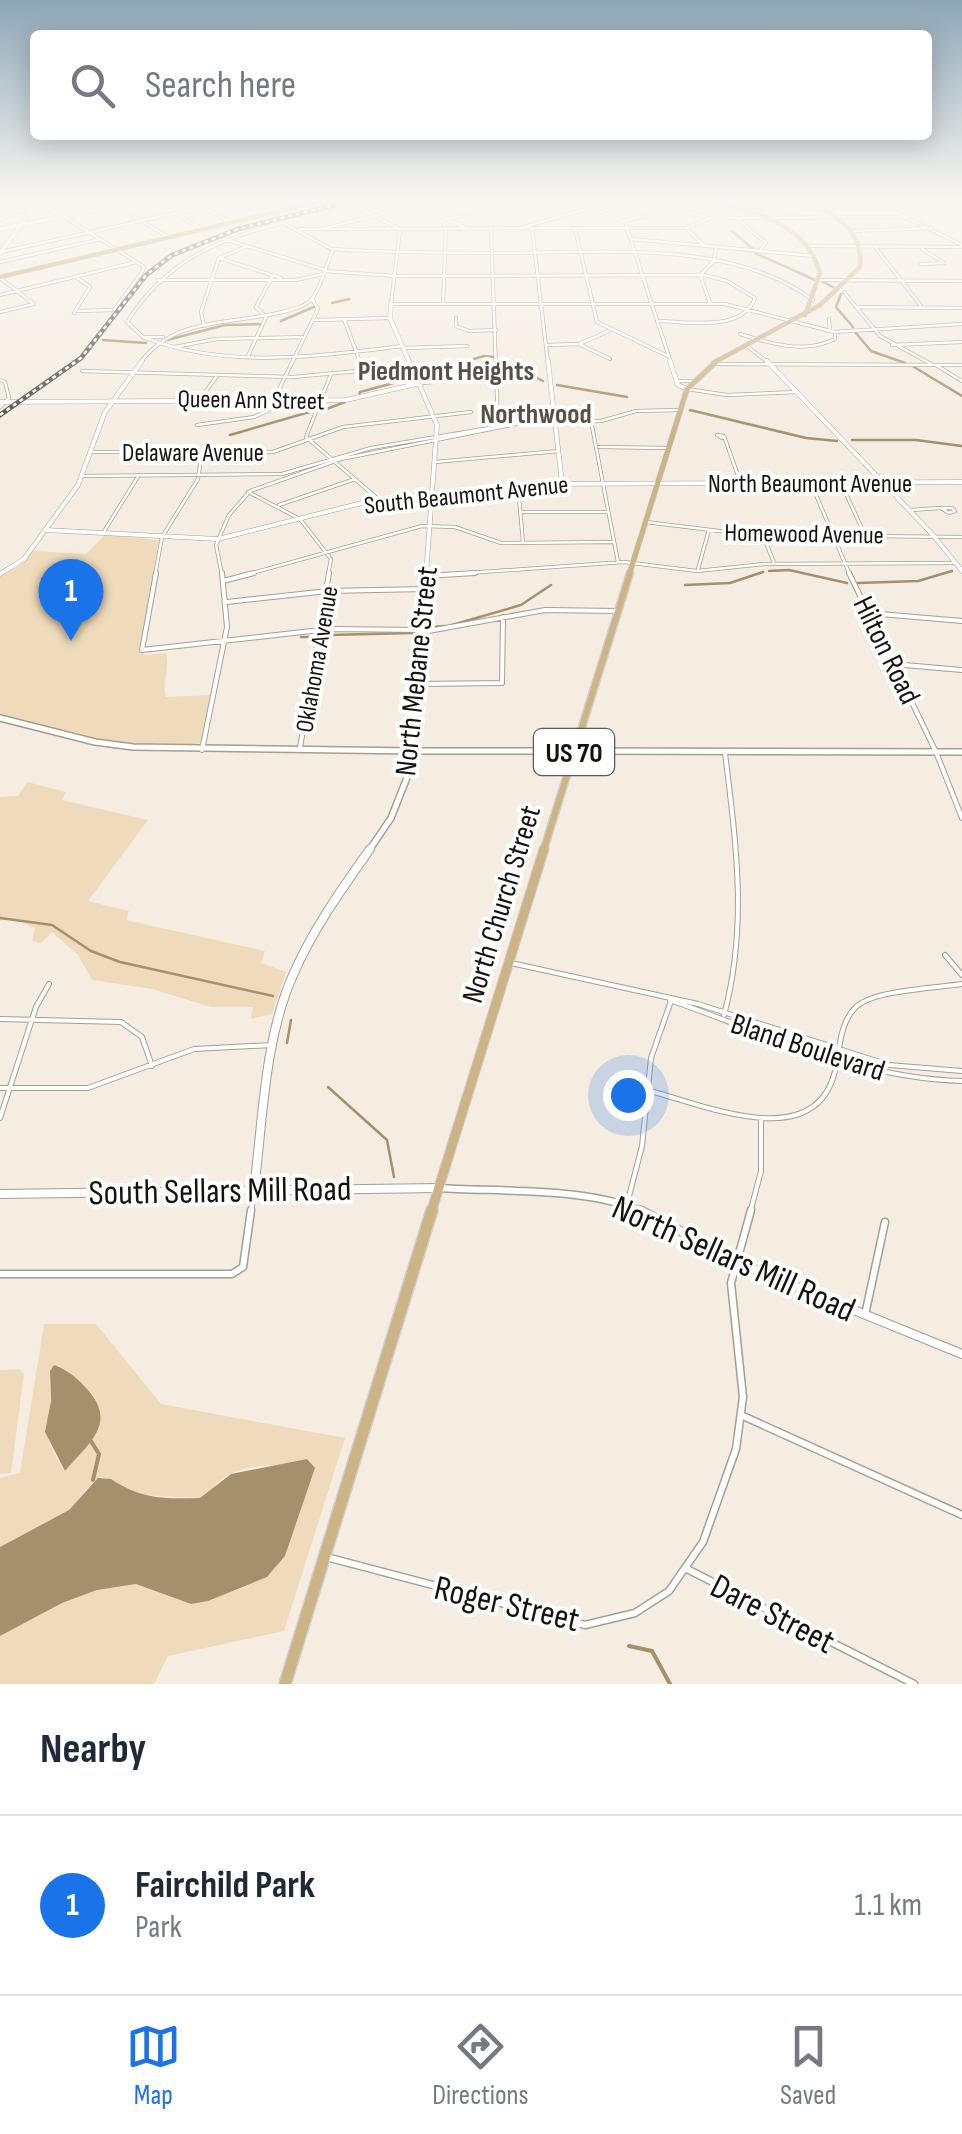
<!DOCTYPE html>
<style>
body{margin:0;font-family:"Sofia Sans Condensed",sans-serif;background:#f2f2f3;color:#1f2937}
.you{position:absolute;left:628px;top:1095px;width:35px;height:35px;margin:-25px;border:8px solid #fff;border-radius:50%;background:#1a73e8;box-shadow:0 0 0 15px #1a73e833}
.badge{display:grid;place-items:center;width:65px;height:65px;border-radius:50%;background:#1a73e8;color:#fff;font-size:32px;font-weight:700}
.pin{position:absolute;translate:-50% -82px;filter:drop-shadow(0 2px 5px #0008)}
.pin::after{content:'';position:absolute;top:52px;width:35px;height:30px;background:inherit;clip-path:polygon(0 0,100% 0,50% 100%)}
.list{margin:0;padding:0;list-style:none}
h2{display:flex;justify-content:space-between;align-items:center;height:130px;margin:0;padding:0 40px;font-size:42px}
h2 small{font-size:32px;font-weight:400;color:#747a83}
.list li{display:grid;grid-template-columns:65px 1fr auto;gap:30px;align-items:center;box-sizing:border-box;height:180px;padding:0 40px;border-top:2px solid #e0e1e3}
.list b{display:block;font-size:38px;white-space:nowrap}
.list p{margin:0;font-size:32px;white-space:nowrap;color:#747a83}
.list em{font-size:32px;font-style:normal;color:#747a83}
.icon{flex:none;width:55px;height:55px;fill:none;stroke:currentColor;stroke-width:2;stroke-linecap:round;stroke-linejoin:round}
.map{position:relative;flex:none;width:962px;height:1684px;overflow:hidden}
.search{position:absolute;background:#fff;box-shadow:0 5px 25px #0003;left:30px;right:30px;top:30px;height:110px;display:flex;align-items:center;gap:25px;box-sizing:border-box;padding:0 35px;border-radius:10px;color:#747a83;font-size:38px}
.sheet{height:310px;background:#fff}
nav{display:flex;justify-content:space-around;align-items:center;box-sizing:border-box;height:140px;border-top:2px solid #e0e1e3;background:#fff;font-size:28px;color:#747a83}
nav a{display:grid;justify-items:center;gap:5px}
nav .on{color:#1a73e8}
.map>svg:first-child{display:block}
</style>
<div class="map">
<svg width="962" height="1684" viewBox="0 0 962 1684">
<rect width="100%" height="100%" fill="#f5ede2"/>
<path fill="#efdbbb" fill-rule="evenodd" d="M 105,535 L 159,540 L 139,650 L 145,655 L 166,653 C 170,670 162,680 166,697 L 211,695 L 201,743 C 135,754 64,733 0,717 L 0,576 L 21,565 L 32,551 L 86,554 Z
M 27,782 L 66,792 L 62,800 L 148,820 L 88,901 L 129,911 L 126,920 L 265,951 L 261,963 L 286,972 L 272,1014 L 251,1019 L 253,1007 L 211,1007 L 152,989 L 92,980 L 78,955 L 52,932 L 41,943 L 32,941 L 35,928 L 8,917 L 0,921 L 0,797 L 18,796 Z
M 44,1324 L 96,1324 L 161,1404 L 345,1438 L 284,1631 L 168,1656 L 154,1684 L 0,1684 L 0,1636 L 62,1603 L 97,1590 L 136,1584 L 191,1604 L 267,1577 L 285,1556 L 315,1468 C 289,1465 248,1462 225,1477 C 214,1483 212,1493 200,1498 L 139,1495 L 102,1477 L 94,1481 L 69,1510 L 0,1547 L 0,1478 L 20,1473 ZM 63,1368 L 95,1398 L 98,1430 L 65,1471 C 33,1426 56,1423 49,1381 Z
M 19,1369 L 24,1374 L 11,1473 L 0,1474 L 0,1370 Z"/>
<path fill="#a6906b" d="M 54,1365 C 68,1370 77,1378 87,1389 C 118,1423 89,1443 65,1471 L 45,1432 L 51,1401 L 50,1371 Z
M 307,1459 L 315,1468 L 285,1556 L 267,1577 L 208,1601 L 191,1604 L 136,1584 L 97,1590 L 62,1603 L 0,1636 L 0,1547 L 69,1510 L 98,1478 L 111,1479 C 141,1499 163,1499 200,1498 L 231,1474 Z"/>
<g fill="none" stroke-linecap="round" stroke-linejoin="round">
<path stroke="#a6906b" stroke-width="2.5" d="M 732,231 L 753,249
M 755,253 L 815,280
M 823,282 L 835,288
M 841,294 L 836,307 L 853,327
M 332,303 L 349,299
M 281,321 L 316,306
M 855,332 L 871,351 L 905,363
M 103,340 L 146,343
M 167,340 L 225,325 L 262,324
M 504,361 L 543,381
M 914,367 L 962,396
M 422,374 L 484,356 L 494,357
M 557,385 L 627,397
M 359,396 L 360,392 L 412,378
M 324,410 L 345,402
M 690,410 L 806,438 L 837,441
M 230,435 L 313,411
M 852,440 L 916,440 L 962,446
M 769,571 L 789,570 L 847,583
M 858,583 L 918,581 L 952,571
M 685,585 L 730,583 L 763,572
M 452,625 L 521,605 L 551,585
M 431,627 L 445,626
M 329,635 L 412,633
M 301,637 L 314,637
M 0,918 L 52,925 L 91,951 L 120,962 L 273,996
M 287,1043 L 291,1020
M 328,1087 L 387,1140 L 394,1177"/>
<path stroke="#a6906b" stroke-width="4" d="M 89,1438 L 99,1454 L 93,1480
M 629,1646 L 652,1651 L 670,1684"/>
<g stroke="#a59e93" stroke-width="4">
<path id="minor-far2" d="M 20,200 L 16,207 L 28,215 L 22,224
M 72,200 L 90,212
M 107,200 L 168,237
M 277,200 L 293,208
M 406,200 L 466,228
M 643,200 L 708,218
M 758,200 L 772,205
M 43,204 L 60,216
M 810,204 L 823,200
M 0,206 L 16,206
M 754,211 L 792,200
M 176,214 L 202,229
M 735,217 L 766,243 L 761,249
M 448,219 L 523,200
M 625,221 L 704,200
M 520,228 L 619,200
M 575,228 L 597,322 L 668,356
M 627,228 L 686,228 L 704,246
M 322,229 L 436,200
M 491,229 L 498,424
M 851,231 L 931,228
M 224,239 L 325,270
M 631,239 L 814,256
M 808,246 L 962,247
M 875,247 L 921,306
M 333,249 C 394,253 455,253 517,253 C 610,252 735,241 813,300
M 922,249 L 944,263
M 219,258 L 281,278
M 0,262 L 101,239
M 920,264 L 944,263
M 325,271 L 395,276 L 704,275 L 727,281 L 755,298 C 742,333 687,321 657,321
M 700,275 L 714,261 L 716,247
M 700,275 L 710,303
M 0,278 L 34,304 L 0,312
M 158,280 L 296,280 L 323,274
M 819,280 L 962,281
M 844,292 L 880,336 L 931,364
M 0,295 L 136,262
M 391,304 L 725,304 L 834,332 L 962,324
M 443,304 L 446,229
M 856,307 L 962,308
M 77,311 L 114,310 L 142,272 L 144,267 L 119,251
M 74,313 L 90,287 L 76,277
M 456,318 L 456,326 L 469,331 L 496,330
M 344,319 L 363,370
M 829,319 L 830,331
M 315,320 L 390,318
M 204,326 L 201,312 L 219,258 L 248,246
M 740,334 C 771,344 805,354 835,339 L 835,333
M 143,337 C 227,370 315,356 403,346
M 163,337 L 143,337 L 127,322 C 165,262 216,239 283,223
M 579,344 L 610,359
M 547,345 L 579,344 L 609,331
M 892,345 L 962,342
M 175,347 L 216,339 L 304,337
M 404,348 L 467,346
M 248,356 L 266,317 L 256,307 L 273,275
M 715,364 L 962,365
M 936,365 L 962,381
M 82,371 L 293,377 L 412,366
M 331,374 L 306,437 L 378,499
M 0,380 L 5,382 L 9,398 L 0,407
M 678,381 L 691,381
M 421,383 L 499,377
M 687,389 L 727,395 L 796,392
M 200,399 L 217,376
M 591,421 L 618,562
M 197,425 L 254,417 L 269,410 L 318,309 L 312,299
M 722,438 L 717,435 L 724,436 L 741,484
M 599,447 L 669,448
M 92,452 L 273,452 L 343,427 L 471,412
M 435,462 L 559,451
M 83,476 L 282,474 L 371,448 L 501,426
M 811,483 L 850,575
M 841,483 L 864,533
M 518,485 L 523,543
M 248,492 L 300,519 L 331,559 L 328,575
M 279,505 L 355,479
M 941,508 L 952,508 L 955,511 L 949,513 Z
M 910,510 L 940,508
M 521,512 L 608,512
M 646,522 L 752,535 L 962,537
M 103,533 L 139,475
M 763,535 L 774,563
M 698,569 L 709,530
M 155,575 L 162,537 L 198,479 L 202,452
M 222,575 L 216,545 L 229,515 L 250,491 L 341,459 L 521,423 L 601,421 L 636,411 L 680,410
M 245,575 L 422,526 L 455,527 L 501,543 L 613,542
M 440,575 L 624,562 L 697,571 L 764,564 L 955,563"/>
</g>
<g stroke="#a59e93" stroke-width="6">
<path id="minor-far1" d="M 156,573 L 142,650 L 329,629 L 422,630
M 849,573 L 936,752 L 962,818
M 426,576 L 475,573
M 223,581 L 254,573
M 227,602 L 328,591 L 425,589
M 868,613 L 962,621
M 423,632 L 545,610 L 618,611
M 893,664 L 962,670
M 419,684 L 502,683 L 503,617
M 300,748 L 329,573
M 202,750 L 227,627 L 222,573
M 945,955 L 962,975
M 511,963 L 698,1004 L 889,1065 L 962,1071
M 670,1000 C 764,1033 861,1079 962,1081
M 724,1015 C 748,926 736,843 725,753
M 0,1019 L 121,1022 L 142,1037 L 152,1066
M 0,1088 L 88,1088 L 194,1049 L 273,1045
M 646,1090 C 701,1103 815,1156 835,1071 C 840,1050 839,1022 857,1006 C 876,990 936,988 962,984
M 0,1118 L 36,1007 L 49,984
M 627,1204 L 642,1146 L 651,1058 L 671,1001
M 251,1213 L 254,1189
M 750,1213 L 761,1171 L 761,1120"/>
</g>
<g stroke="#a59e93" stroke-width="9">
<path id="minor" d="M 0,1274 L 232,1274 L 243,1267 L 251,1210
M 865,1315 L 885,1222
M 743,1416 L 962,1515
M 330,1558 L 585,1625 L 635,1613 L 669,1591 L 703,1542 L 736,1449 L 743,1397 L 731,1283 L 751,1210
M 687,1569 L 914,1684"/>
</g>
<g stroke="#a59e93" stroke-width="4">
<path id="tertiary-far4" d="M 189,200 L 230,222
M 343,200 L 400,229 L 391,304
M 573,200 L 625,222 L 671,363
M 870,200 L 962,245
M 66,218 L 116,249
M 0,220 L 26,207 L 58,200
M 686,228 L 712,218 L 906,217
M 300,229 L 627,228
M 532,229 L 548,363
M 1,252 L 235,200
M 748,347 L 769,363
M 140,363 C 176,314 236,326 290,310 C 297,307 305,307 311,300 C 321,288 326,265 333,250 L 267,214"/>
</g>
<g stroke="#a59e93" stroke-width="5">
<path id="tertiary-far3" d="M 548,361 L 562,483
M 670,361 L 678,385 L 687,389
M 767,361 L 933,535 L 962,571
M 0,402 L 346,400 L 421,383
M 45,530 L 218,539 L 378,499 L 531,484 L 962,482
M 0,574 L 24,559 L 78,485 L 105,412 L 142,361"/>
</g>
<g stroke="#a59e93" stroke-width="8">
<path id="tertiary-far2" d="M 0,718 L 95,742 L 133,747 L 414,751
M 575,751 L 962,752"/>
</g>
<g stroke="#a59e93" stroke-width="9">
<path id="tertiary-far1" d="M 439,1188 C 498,1192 594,1187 644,1213"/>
</g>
<g stroke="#a59e93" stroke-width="10">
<path id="tertiary" d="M 640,1210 L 758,1271 L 962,1354"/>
</g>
<g stroke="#a59e93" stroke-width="5">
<path id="secondary-far2" d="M 0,229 L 146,200
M 0,253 L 19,228
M 391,304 L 390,318 L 437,425 L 426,575"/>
</g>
<g stroke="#a59e93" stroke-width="8">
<path id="secondary-far1" d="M 414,751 L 575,751
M 368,852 L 391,818 L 412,765 L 426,573"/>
</g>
<g stroke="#a59e93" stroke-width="10">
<path id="secondary" d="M 254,1189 C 263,1120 264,1040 293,975 C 313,929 341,890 370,849
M 0,1194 L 439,1188"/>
</g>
<g stroke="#d0d0cf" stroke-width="5">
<path id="primary-far4" d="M 715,200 C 758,214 807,224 820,273 L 805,315
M 713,363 L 820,305 L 860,267 C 864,228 832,212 800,200"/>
</g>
<g stroke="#d0d0cf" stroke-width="6">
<path id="primary-far3" d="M 629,575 L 687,389 L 717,361"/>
</g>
<g stroke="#d0d0cf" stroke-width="9">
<path id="primary-far2" d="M 543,852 L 630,573"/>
</g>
<g stroke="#d0d0cf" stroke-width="11">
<path id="primary-far1" d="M 431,1213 L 544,849"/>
</g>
<g stroke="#d0d0cf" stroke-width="14">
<path id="primary" d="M 285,1684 L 432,1210"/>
</g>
<g stroke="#d0d0cf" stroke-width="5">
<path id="trunk" d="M 0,277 L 328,200"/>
</g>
<use href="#minor-far2" stroke="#fff" stroke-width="2.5"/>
<use href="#minor-far1" stroke="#fff" stroke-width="4"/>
<use href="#minor" stroke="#fff" stroke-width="6"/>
<use href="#tertiary-far4" stroke="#fff" stroke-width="2.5"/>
<use href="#tertiary-far3" stroke="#fff" stroke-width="4"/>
<use href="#tertiary-far2" stroke="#fff" stroke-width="5"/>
<use href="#tertiary-far1" stroke="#fff" stroke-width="6"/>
<use href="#tertiary" stroke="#fff" stroke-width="8"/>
<use href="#secondary-far2" stroke="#fff" stroke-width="4"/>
<use href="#secondary-far1" stroke="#fff" stroke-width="5"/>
<use href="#secondary" stroke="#fff" stroke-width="8"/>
<use href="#primary-far4" stroke="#cdb487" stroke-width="4"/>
<use href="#primary-far3" stroke="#cdb487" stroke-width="5"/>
<use href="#primary-far2" stroke="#cdb487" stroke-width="6"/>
<use href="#primary-far1" stroke="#cdb487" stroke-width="9"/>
<use href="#primary" stroke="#cdb487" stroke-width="11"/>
<use href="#trunk" stroke="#bc9b5f" stroke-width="4"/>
<g stroke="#4f4b45" stroke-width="5">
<path id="rail" d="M 0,415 L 81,358 L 146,275 L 172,255 L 238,229 L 355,200"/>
</g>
<use href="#rail" stroke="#fff" stroke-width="2.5" stroke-dasharray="4" stroke-linecap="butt"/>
</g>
<linearGradient id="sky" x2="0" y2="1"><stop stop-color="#8da6b6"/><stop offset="0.46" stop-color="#faf7f2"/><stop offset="1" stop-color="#faf7f2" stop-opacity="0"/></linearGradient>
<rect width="962" height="436" fill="url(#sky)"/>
<g text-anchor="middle" stroke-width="8" stroke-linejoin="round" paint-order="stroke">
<g font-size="25" fill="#16130f" stroke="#fff">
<text transform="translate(251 399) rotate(1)" y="9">Queen Ann Street</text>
<text x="193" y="461">Delaware Avenue</text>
<text x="810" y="492">North Beaumont Avenue</text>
<text transform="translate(466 494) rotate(-6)" y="9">South Beaumont Avenue</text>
<text transform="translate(804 533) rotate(1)" y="9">Homewood Avenue</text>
<text transform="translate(316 659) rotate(-80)" y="9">Oklahoma Avenue</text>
</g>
<g font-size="28" font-weight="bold" fill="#565046" stroke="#fff">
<text x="446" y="380">Piedmont Heights</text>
<text x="536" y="423">Northwood</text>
</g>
<rect fill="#fff" stroke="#5c5a57" stroke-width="2.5" x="534" y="729" width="80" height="46" rx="8"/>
<g font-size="28" font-weight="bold" fill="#16130f">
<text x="574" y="762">US 70</text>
</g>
<g font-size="30" fill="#16130f" stroke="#fff">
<text transform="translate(887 650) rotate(64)" y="10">Hilton Road</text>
<text transform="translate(416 671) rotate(-84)" y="10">North Mebane Street</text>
<text transform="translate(501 904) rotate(-73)" y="10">North Church Street</text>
<text transform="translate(808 1047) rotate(18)" y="10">Bland Boulevard</text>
</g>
<g font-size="35" fill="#16130f" stroke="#fff">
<text transform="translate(220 1190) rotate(-1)" y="12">South Sellars Mill Road</text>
<text transform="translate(734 1258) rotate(24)" y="12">North Sellars Mill Road</text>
<text transform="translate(507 1603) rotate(13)" y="12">Roger Street</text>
<text transform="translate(773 1613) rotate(27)" y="12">Dare Street</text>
</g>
</g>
</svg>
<div class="you"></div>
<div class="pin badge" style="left:71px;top:641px">1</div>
<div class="search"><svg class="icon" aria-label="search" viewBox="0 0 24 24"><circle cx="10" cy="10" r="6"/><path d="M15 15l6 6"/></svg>Search here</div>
</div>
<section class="sheet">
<h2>Nearby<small></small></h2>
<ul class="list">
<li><span class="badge">1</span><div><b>Fairchild Park</b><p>Park</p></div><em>1.1 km</em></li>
</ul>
</section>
<nav>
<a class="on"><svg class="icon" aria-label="map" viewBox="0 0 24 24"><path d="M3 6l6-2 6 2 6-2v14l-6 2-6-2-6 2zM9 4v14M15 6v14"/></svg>Map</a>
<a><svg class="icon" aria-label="directions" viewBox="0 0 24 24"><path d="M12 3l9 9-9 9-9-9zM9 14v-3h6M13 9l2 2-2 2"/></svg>Directions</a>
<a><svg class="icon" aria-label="saved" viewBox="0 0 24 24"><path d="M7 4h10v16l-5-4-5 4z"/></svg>Saved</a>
</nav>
